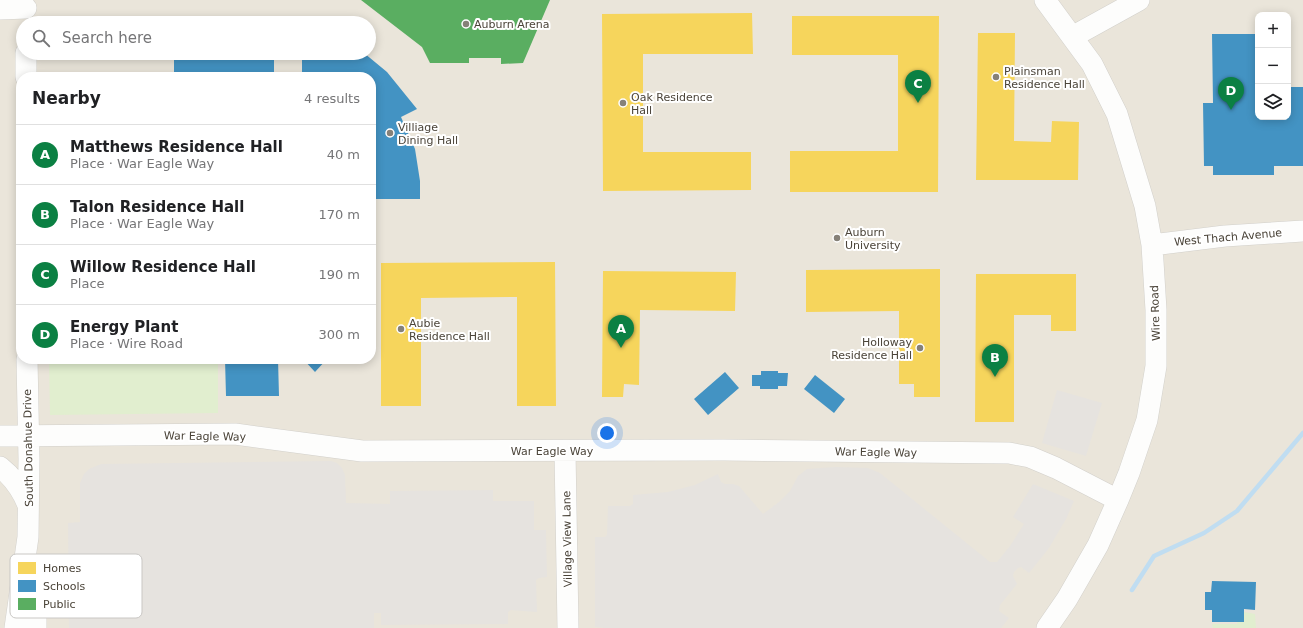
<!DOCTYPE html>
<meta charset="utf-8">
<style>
body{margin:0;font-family:"DejaVu Sans",sans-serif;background:#f6f6f6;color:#202124}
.controls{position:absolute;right:12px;top:12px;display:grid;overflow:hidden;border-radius:8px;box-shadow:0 2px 10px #0003}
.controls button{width:36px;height:36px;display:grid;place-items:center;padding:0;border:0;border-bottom:1px solid #e0e0e0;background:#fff;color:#202124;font:20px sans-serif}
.you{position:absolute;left:607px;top:433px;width:14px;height:14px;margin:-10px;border:3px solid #fff;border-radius:50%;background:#1a73e8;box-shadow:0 0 0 6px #1a73e833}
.badge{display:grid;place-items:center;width:26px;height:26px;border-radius:50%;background:#0b8043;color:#fff;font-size:13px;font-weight:700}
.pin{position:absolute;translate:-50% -33px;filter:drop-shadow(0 1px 2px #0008)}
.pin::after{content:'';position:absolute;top:21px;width:14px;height:12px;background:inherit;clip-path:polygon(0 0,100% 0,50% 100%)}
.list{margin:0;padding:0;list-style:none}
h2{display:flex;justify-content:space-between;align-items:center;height:52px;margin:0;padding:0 16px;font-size:17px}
h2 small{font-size:13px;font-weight:400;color:#757577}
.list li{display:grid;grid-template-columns:26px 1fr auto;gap:12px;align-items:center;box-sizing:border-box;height:60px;padding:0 16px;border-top:1px solid #e0e0e0}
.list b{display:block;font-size:15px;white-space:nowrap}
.list p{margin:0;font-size:13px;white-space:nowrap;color:#757577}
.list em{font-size:13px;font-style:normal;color:#757577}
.icon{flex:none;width:22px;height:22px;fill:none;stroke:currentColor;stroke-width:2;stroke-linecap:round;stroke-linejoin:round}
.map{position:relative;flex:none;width:1303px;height:628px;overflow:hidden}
.search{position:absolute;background:#fff;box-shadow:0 2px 10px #0003;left:16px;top:16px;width:360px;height:44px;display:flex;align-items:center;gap:10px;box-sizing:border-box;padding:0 14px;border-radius:22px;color:#757577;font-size:15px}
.panel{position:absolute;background:#fff;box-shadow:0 2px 10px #0003;left:16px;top:72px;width:360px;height:292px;border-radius:16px}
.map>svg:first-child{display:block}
</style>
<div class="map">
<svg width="1303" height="628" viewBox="0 0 1303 628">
<rect width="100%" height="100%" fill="#f4f2ee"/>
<path fill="#eae5da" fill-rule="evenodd" d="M 0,0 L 1303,0 L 1303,628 L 0,628 ZM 1258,15 L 1288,15 L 1288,117 L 1258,117 ZM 23,23 L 369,23 L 369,53 L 23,53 ZM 21,77 L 371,77 L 371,359 L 21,359 Z"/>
<path fill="#e1eecf" d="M 49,359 L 218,359 L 218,413 L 50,415 Z
M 1239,611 L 1255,614 L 1256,628 L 1213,628 L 1212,624 L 1237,624 Z"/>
<path fill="#e6e3df" d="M 1057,390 L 1102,403 L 1086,456 L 1042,443 Z
M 331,461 L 337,463 L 342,468 L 345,475 L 346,503 L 390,504 L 390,491 L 493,490 L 493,501 L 534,501 L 534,530 L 546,530 L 547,577 L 539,578 L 536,580 L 537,612 L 511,610 L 508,612 L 508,624 L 381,625 L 381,613 L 374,613 L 374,628 L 69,628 L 68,523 L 80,522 L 80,483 L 84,474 L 89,469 L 101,464 Z
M 835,467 L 868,468 L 880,473 L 990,562 L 997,562 L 1010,546 L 1024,524 L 1013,517 L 1033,484 L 1074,501 L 1066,519 L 1049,548 L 1029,573 L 1021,567 L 1018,568 L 1014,572 L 1013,576 L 1017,584 L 1000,605 L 999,611 L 1009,618 L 1001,628 L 605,628 L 595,627 L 595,537 L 605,537 L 607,535 L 608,506 L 630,506 L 633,504 L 633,495 L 668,492 L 695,485 L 718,474 L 721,482 L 725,484 L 733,484 L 739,486 L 763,514 L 779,502 L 790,491 L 798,476 L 807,469 Z"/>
<path fill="#f6d55c" d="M 752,13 L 753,54 L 643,54 L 643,152 L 751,152 L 751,190 L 603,191 L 602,14 Z
M 792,16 L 939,16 L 938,192 L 790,192 L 790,151 L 898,151 L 898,55 L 792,55 Z
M 978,33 L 1015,33 L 1014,141 L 1051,142 L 1052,121 L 1079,122 L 1078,180 L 976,180 Z
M 555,262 L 556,406 L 517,406 L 517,297 L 421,298 L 421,406 L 381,406 L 381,263 Z
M 940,269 L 940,397 L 914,397 L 914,384 L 899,384 L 899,311 L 806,312 L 806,270 Z
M 603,271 L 736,272 L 735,311 L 640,310 L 639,385 L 624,384 L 623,397 L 602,397 Z
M 976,274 L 1076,274 L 1076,331 L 1051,331 L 1051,315 L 1014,315 L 1014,422 L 975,422 Z"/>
<path fill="#4393c3" d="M 1212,34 L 1258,34 L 1258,117 L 1288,117 L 1288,87 L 1303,87 L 1303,166 L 1274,166 L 1274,175 L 1213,175 L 1213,166 L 1204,166 L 1203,103 L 1213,103 Z
M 174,53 L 274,53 L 274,77 L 174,77 Z
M 348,53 L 364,53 L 387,72 L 417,109 L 401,117 L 415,149 L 420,181 L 420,199 L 371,199 L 371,77 L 302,77 L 302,59 L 343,59 Z
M 225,359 L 278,359 L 279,396 L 226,396 Z
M 303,359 L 327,359 L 315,372 Z
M 761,371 L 778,371 L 778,373 L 788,373 L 787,386 L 778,386 L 778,389 L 760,389 L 760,386 L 752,386 L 752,375 L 761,375 Z
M 725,372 L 739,388 L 708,415 L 694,399 Z
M 815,375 L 845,399 L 834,413 L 804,389 Z
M 1212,581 L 1256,582 L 1255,610 L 1244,609 L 1244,622 L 1212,622 L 1212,610 L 1205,610 L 1205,592 L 1211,592 Z"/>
<path fill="#5aae61" d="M 361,0 L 550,0 L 523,63 L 501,64 L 501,58 L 469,58 L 469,63 L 430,63 L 422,47 Z"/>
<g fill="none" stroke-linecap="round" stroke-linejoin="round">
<path stroke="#c0ddf1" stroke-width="4.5" d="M 1132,590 L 1154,556 L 1204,533 L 1237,511 L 1303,433"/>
<g stroke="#d2d0cb" stroke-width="22">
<path id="minor" d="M 1045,0 L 1092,64 L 1117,114 L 1145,206 L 1152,245 L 1156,310 L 1156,366 L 1147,420 L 1129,473 L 1118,500 L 1098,545 L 1067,599 L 1047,628
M 0,9 L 26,8
M 1072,37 L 1139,0
M 26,77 L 26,53
M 1152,245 L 1225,236 L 1303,231
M 0,436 L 235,434 L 362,451 L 724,450 L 1009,453 L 1030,457 L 1056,468 L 1118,500
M 565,451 L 568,628
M 0,467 C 13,477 22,490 28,505
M 31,565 L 36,601 L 36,628
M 15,628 L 28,537 L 29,459 L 27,359"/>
</g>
<use href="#minor" stroke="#fdfdfc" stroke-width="21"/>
</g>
<g fill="#868178" stroke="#fff" stroke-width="1.5">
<circle cx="466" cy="24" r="4"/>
<circle cx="996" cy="77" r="4"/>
<circle cx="623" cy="103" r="4"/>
<circle cx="390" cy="133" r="4"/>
<circle cx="837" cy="238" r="4"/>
<circle cx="401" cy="329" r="4"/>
<circle cx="920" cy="348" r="4"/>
</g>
<g text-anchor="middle" stroke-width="4" stroke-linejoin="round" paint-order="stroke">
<g font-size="11" fill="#4b4439" stroke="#fff" text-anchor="start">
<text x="474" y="28">Auburn Arena</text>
<text x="1004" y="75">Plainsman<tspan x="1004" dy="13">Residence Hall</tspan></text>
<text x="631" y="101">Oak Residence<tspan x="631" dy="13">Hall</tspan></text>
<text x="398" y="131">Villiage<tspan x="398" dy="13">Dining Hall</tspan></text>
<text x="845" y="236">Auburn<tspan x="845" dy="13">University</tspan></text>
<text x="409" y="327">Aubie<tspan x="409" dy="13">Residence Hall</tspan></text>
<text x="912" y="346" text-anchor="end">Holloway<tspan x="912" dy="13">Residence Hall</tspan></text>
</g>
<g font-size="11" fill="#4b4439" stroke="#fff">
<text transform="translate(1228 237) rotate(-5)" y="4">West Thach Avenue</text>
<text transform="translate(1155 313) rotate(-92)" y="4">Wire Road</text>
<text transform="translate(205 436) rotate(1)" y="4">War Eagle Way</text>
<text transform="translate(28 448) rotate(-91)" y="4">South Donahue Drive</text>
<text x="552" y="455">War Eagle Way</text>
<text transform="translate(876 452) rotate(1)" y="4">War Eagle Way</text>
<text transform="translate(567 539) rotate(-91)" y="4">Village View Lane</text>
</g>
</g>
<rect x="10" y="554" width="132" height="64" rx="6" fill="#fff" stroke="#c9c7c4" stroke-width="1"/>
<rect x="18" y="562" width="18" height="12" fill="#f6d55c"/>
<rect x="18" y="580" width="18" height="12" fill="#4393c3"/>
<rect x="18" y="598" width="18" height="12" fill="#5aae61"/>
<g font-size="11" fill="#4b4439">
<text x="43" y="572">Homes</text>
<text x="43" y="590">Schools</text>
<text x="43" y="608">Public</text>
</g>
</svg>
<div class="controls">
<button>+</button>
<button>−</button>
<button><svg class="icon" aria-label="layers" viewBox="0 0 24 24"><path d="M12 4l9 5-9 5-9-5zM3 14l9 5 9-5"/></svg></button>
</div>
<div class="you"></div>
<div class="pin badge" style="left:621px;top:348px">A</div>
<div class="pin badge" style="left:995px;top:377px">B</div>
<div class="pin badge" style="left:918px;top:103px">C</div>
<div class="pin badge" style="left:1231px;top:110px">D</div>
<div class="search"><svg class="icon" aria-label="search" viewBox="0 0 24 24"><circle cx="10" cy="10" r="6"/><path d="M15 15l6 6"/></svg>Search here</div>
<section class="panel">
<h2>Nearby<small>4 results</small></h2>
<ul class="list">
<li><span class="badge">A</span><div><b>Matthews Residence Hall</b><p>Place · War Eagle Way</p></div><em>40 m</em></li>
<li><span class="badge">B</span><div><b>Talon Residence Hall</b><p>Place · War Eagle Way</p></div><em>170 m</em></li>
<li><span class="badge">C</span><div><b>Willow Residence Hall</b><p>Place</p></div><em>190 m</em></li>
<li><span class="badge">D</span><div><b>Energy Plant</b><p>Place · Wire Road</p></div><em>300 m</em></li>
</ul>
</section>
</div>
